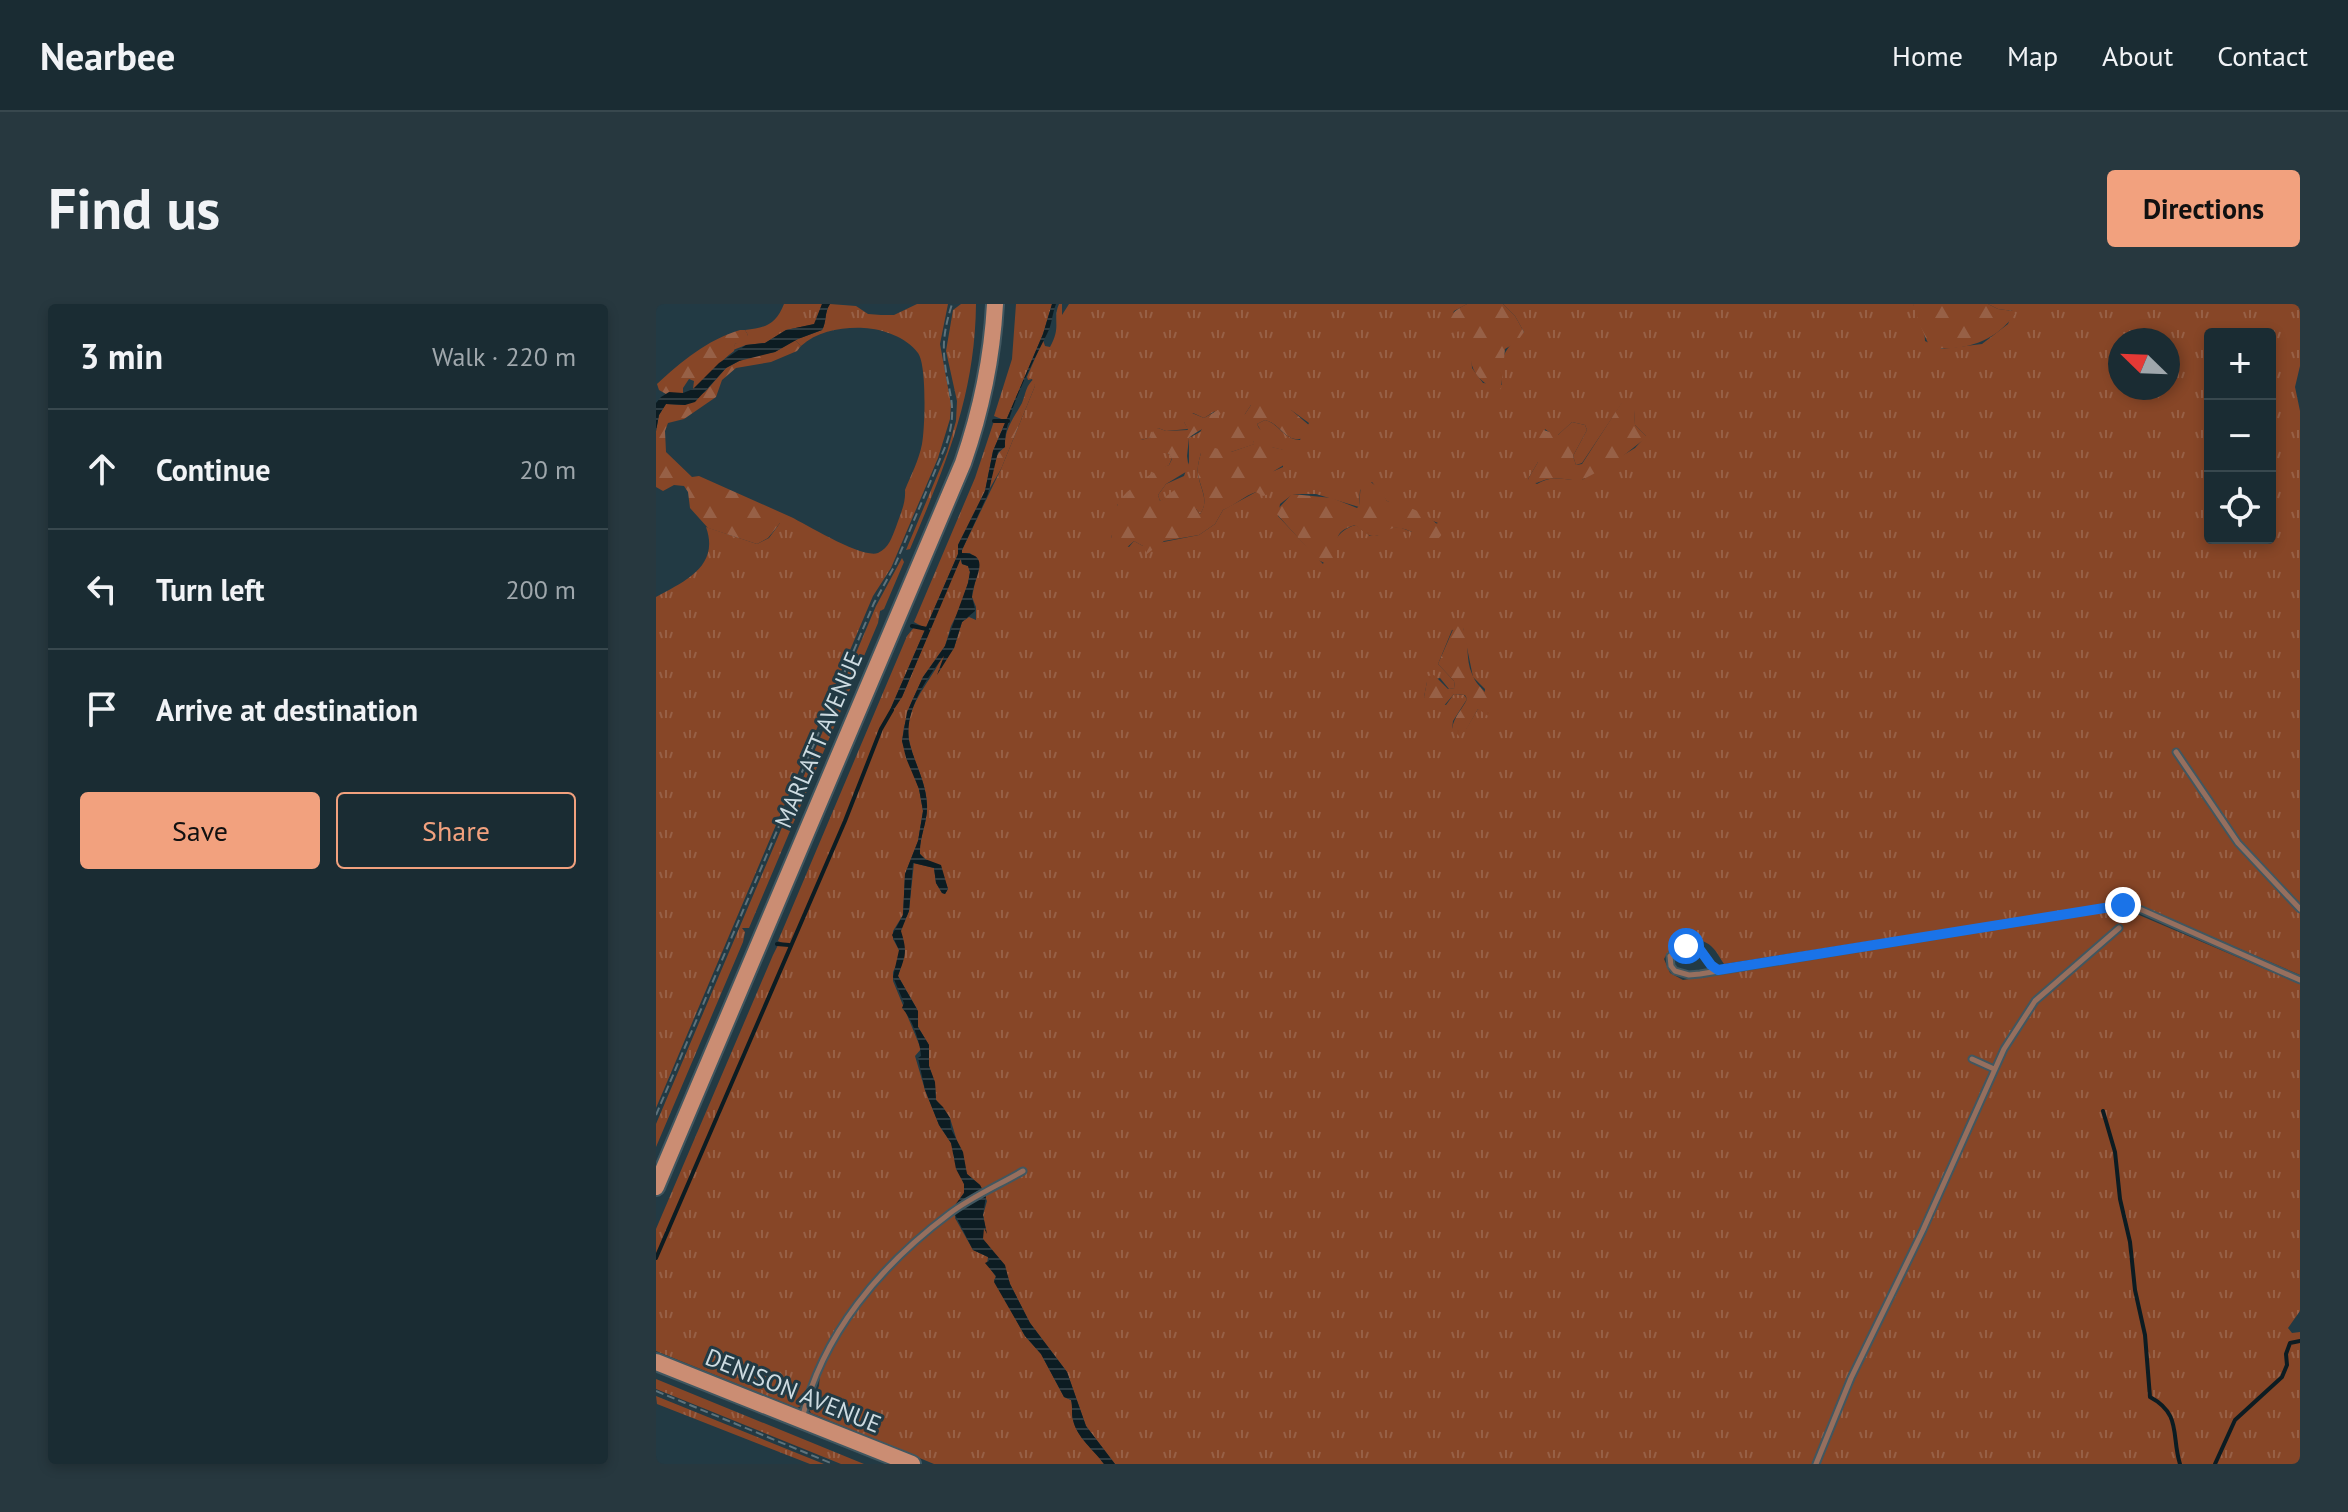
<!DOCTYPE html>
<meta charset="utf-8">
<style>
body{margin:0;font-family:"PT Sans",sans-serif;background:#27383f;color:#f1f3f6}
.controls{position:absolute;right:24px;top:24px;display:grid;overflow:hidden;border-radius:8px;box-shadow:0 4px 12px #0003}
.controls button{width:72px;height:72px;display:grid;place-items:center;padding:0;border:0;border-bottom:2px solid #38484e;background:#1a2c33;color:#f1f3f6;font:40px sans-serif}
.compass{position:absolute;left:1452px;top:24px;width:72px;height:72px;border-radius:50%;background:#1a2c33;box-shadow:0 4px 12px #0003;rotate:293deg}
.stop{position:absolute;width:24px;height:24px;margin:-18px;border:6px solid #1a73e8;border-radius:50%;background:#fff}
.stop.end{background:#1a73e8;border-color:#fff;box-shadow:0 2px 8px #0008}
.list{margin:0;padding:0;list-style:none}
h2{display:flex;justify-content:space-between;align-items:center;height:104px;margin:0;padding:0 32px;font-size:34px}
h2 small{font-size:26px;font-weight:400;color:#9fa7ac}
.list li{display:grid;grid-template-columns:52px 1fr auto;gap:24px;align-items:center;box-sizing:border-box;height:120px;padding:0 32px;border-top:2px solid #38484e}
.list b{display:block;font-size:30px;white-space:nowrap}
.list em{font-size:26px;font-style:normal;color:#9fa7ac}
.actions{display:flex;gap:16px;padding:24px 32px}
.actions a{flex:1;padding:18px 0;border:2px solid #f2a17e;border-radius:8px;text-align:center;font-size:28px;color:#f2a17e}
.actions .main{background:#f2a17e;color:#111}
.icon{flex:none;width:44px;height:44px;fill:none;stroke:currentColor;stroke-width:2;stroke-linecap:round;stroke-linejoin:round}
.map{position:relative;flex:none;width:1644px;height:1160px;overflow:hidden;border-radius:8px}
header{display:flex;align-items:center;gap:48px;box-sizing:border-box;height:112px;padding:0 40px;background:#1a2c33;border-bottom:2px solid #38484e}
header strong{font-size:38px}
nav{display:flex;gap:44px;margin-inline-start:auto;font-size:28px}
.intro{display:flex;align-items:center;justify-content:space-between;box-sizing:border-box;height:192px;padding:0 48px}
h1{margin:0;font-size:56px}
.button{padding:20px 36px;border-radius:8px;background:#f2a17e;color:#111;font-size:28px;font-weight:700}
main{display:flex;gap:48px;padding:0 48px}
aside{flex:1;background:#1a2c33;border-radius:8px;box-shadow:0 4px 12px #0003}
.map>svg:first-child{display:block}
</style>
<header>
<strong>Nearbee</strong>
<nav><a>Home</a><a>Map</a><a>About</a><a>Contact</a></nav>
</header>
<div class="intro"><h1>Find us</h1><a class="button">Directions</a></div>
<main>
<aside>
<h2>3 min<small>Walk · 220 m</small></h2>
<ul class="list">
<li><svg class="icon" aria-label="ahead" viewBox="0 0 24 24"><path d="M12 20V5M6 11l6-6 6 6"/></svg><div><b>Continue</b></div><em>20 m</em></li>
<li><svg class="icon" aria-label="left" viewBox="0 0 24 24"><path d="M17 20v-9H6M10 6l-5 5 5 5"/></svg><div><b>Turn left</b></div><em>200 m</em></li>
<li><svg class="icon" aria-label="arrive" viewBox="0 0 24 24"><path d="M6 21V4h12l-3 4 3 4H6"/></svg><div><b>Arrive at destination</b></div></li>
</ul>
<div class="actions"><a class="main">Save</a><a>Share</a></div>
</aside>
<div class="map">
<svg width="1644" height="1160" viewBox="0 0 1644 1160">
<defs>
<pattern id="grass-tufts" width="24" height="20" patternUnits="userSpaceOnUse" patternTransform="scale(2)"><rect width="24" height="20" fill="#874627"/><path d="M3 7l-1-3M5 7V3M7 7l1-3M15 17l-1-3M17 17v-4M19 17l1-3" fill="none" stroke="#976046"/></pattern>
<pattern id="forest-firs" width="22" height="20" patternUnits="userSpaceOnUse" patternTransform="scale(2)"><rect width="22" height="20" fill="#874627"/><path d="M5 1l3.5 6h-7zM16 11l3.5 6h-7z" fill="#976046"/></pattern>
<pattern id="water-rules" width="6" height="5" patternUnits="userSpaceOnUse" patternTransform="scale(2)"><rect width="6" height="5" fill="#0c1c22"/><path d="M0 2.5h6" fill="none" stroke="#2e3c42"/></pattern>
</defs>
<rect width="100%" height="100%" fill="#223a44"/>
<path fill="url(#grass-tufts)" fill-rule="evenodd" d="M 128,0 L 166,0 L 159,20 L 130,26 L 109,39 L 90,41 L 77,46 L 79,40 L 92,31 L 89,26 C 110,24 120,20 128,0 Z
M 174,0 L 200,2 L 212,10 L 225,11 L 238,11 L 261,0 L 292,0 L 284,40 L 295,100 L 294,115 L 282,154 L 235,264 L 217,292 L 0,804 L 0,293 C 29,277 64,262 50,223 L 101,240 L 113,234 L 124,219 L 135,218 L 135,213 C 151,221 207,255 222,249 C 233,244 236,233 240,223 C 244,211 250,199 249,186 C 255,171 263,156 266,140 C 269,125 271,61 262,49 C 250,33 227,25 208,24 C 185,23 162,27 145,42 L 139,36 L 166,26 C 171,17 168,9 174,0 Z
M 305,0 L 320,0 C 319,92 290,160 254,245 L 250,246 L 291,148 L 300,117 L 301,97 L 290,47 L 297,6 Z
M 360,0 L 396,0 L 387,30 L 337,147 L 329,187 L 302,241 L 302,250 L 234,406 L 246,393 L 304,254 L 306,260 L 312,262 L 314,268 L 312,279 L 304,304 L 295,322 L 289,342 L 267,373 L 255,399 L 248,423 L 246,437 L 263,485 L 267,507 L 262,537 L 249,570 L 247,611 L 237,627 L 237,635 L 243,646 L 243,655 L 237,668 L 237,677 L 265,745 L 259,752 L 269,786 L 283,821 L 295,839 L 308,880 L 308,889 L 300,901 L 299,914 L 317,946 L 332,953 L 331,960 L 340,973 L 338,976 L 369,1032 L 385,1050 L 408,1093 L 415,1096 C 417,1103 415,1109 417,1116 C 421,1134 439,1146 448,1160 L 278,1160 L 155,1109 L 153,1105 L 163,1082 L 164,1070 L 157,1071 L 145,1102 L 141,1104 L 0,1047 L 0,925 L 117,651 L 122,641 L 131,641 L 122,637 L 251,332 L 259,322 L 267,323 L 258,318 L 319,174 L 338,117 L 348,116 L 338,112 L 356,55 Z
M 403,0 L 406,0 L 406,11 L 413,0 L 811,0 L 798,7 L 789,29 L 810,25 L 814,28 L 816,64 L 827,79 L 846,81 C 845,52 846,47 868,28 L 859,12 L 847,0 L 1257,0 L 1268,23 L 1269,37 L 1286,45 L 1326,40 L 1352,20 L 1357,7 L 1342,5 L 1332,0 L 1644,0 L 1644,62 L 1639,83 L 1644,107 L 1644,671 L 1478,599 L 1468,597 L 1068,660 C 1065,656 1062,649 1057,644 C 1043,628 1016,637 1008,655 L 1014,669 L 1027,676 L 1469,605 L 1644,680 L 1644,1007 L 1632,1024 L 1636,1029 L 1644,1028 L 1644,1160 L 459,1160 L 430,1122 L 411,1068 L 374,1019 L 354,980 L 348,961 L 327,935 L 326,926 L 329,924 L 330,927 L 327,911 L 331,897 L 324,881 L 311,870 L 294,814 L 280,796 L 279,780 L 273,762 L 273,741 L 262,723 L 261,705 L 242,672 C 248,655 251,645 244,627 L 253,607 L 258,559 L 278,564 L 280,579 L 286,589 L 289,590 L 292,585 L 288,574 L 264,550 C 263,533 272,517 271,500 C 270,478 259,461 254,440 C 245,405 273,381 286,353 L 288,351 L 288,357 L 298,344 L 306,318 L 313,313 L 320,316 L 320,303 L 316,293 L 323,259 L 314,249 L 306,249 L 306,246 L 345,165 L 379,82 L 376,75 L 372,76 L 371,73 L 387,36 L 389,42 L 394,43 C 406,22 396,16 403,0 ZM 1554,30 L 1614,30 L 1614,234 L 1554,234 ZM 1464,36 L 1512,36 L 1512,84 L 1464,84 ZM 966,99 L 978,106 L 979,121 L 990,132 L 979,144 L 926,176 C 908,177 899,170 881,180 L 872,175 L 882,158 L 889,125 L 897,131 L 902,131 L 916,118 L 929,121 L 931,126 L 917,152 L 920,161 L 926,159 ZM 595,101 L 635,106 L 653,119 L 644,136 C 627,135 624,120 609,116 L 601,120 L 615,143 L 627,146 L 627,163 L 618,167 L 600,188 L 567,206 L 559,220 L 543,231 L 487,242 L 478,237 L 473,243 L 455,234 L 461,213 L 461,201 L 493,172 L 513,161 L 516,154 L 513,150 L 485,136 L 496,133 L 502,124 L 510,127 L 532,125 L 528,118 L 537,109 L 548,114 L 559,107 L 544,128 L 533,134 L 533,158 L 528,172 L 510,180 L 502,191 L 504,197 L 515,191 L 540,190 L 540,205 L 544,210 C 554,197 544,185 542,170 C 541,163 543,156 545,149 L 575,148 L 599,140 L 597,137 L 580,137 L 589,110 ZM 716,178 L 731,197 L 782,219 L 756,228 L 743,223 L 733,224 L 721,232 L 714,232 L 700,221 C 680,226 676,243 667,260 L 622,212 L 624,200 L 637,190 L 660,190 L 703,203 L 704,186 ZM 807,324 L 817,373 L 829,385 L 827,406 L 822,405 L 810,425 L 796,425 L 797,417 L 811,395 L 808,391 L 798,390 L 790,401 L 768,393 L 771,378 L 784,374 L 793,385 L 799,384 L 798,377 L 782,360 L 796,326 Z
M 246,254 L 248,258 L 228,305 L 224,307 L 222,319 L 93,624 L 86,624 L 89,628 L 87,638 L 0,843 L 0,820 L 220,302 Z
M 0,1075 L 208,1160 L 185,1160 L 0,1085 Z
M 0,1092 L 168,1160 L 154,1160 L 1,1100 Z"/>
<path fill="url(#forest-firs)" d="M 811,0 L 847,0 L 859,12 L 868,28 L 861,38 L 849,45 L 845,85 L 840,86 C 811,70 815,58 813,28 L 810,26 L 789,30 C 787,15 798,6 811,0 Z
M 1257,0 L 1332,0 L 1342,5 L 1357,7 L 1359,10 C 1339,38 1309,47 1275,44 C 1272,41 1258,6 1257,0 Z
M 84,26 L 89,26 L 92,31 L 89,36 L 79,40 L 78,47 C 63,58 52,74 37,85 L 38,77 L 33,75 L 27,84 L 27,89 L 10,90 L 3,86 L 1,80 C 26,57 51,36 84,26 Z
M 139,36 L 145,42 L 141,47 L 115,58 L 80,64 L 66,76 L 60,93 L 28,115 L 12,119 L 9,127 L 10,148 L 36,173 L 43,172 L 135,213 L 135,219 L 124,219 L 112,234 L 101,240 L 52,224 L 34,204 L 32,188 L 28,182 L 18,181 L 7,187 L 0,183 L 0,127 L 3,111 L 10,100 L 29,101 L 49,88 L 70,64 L 89,54 L 119,48 Z
M 378,75 L 379,82 L 345,165 L 334,184 C 336,169 336,152 349,143 C 348,125 358,114 366,99 C 370,89 370,81 378,75 Z
M 610,95 L 627,99 L 654,122 L 650,133 C 630,142 626,120 609,116 L 601,120 L 603,124 L 616,134 L 616,143 L 637,148 L 631,159 L 618,167 L 613,190 L 607,192 L 600,188 C 588,192 579,201 567,206 L 559,220 L 543,231 L 508,237 L 491,250 L 487,242 L 478,237 L 468,246 L 454,242 C 455,235 460,203 462,199 C 468,187 500,165 513,161 L 516,155 L 513,150 C 500,146 488,152 477,142 L 479,138 L 495,133 L 497,127 L 502,124 L 510,127 L 532,126 L 525,112 L 531,107 L 548,114 L 564,105 L 565,109 C 555,125 545,123 533,134 L 531,152 L 533,166 L 510,180 L 502,191 L 504,197 L 521,184 L 534,183 L 540,190 L 540,205 L 544,210 C 554,196 544,184 542,170 C 541,163 543,156 545,149 L 555,143 L 575,148 L 598,140 L 597,137 L 580,137 L 567,132 L 566,123 L 589,110 L 595,101 Z
M 975,96 L 978,99 L 979,121 L 991,133 L 958,159 L 926,176 C 914,177 905,173 893,175 C 885,176 883,180 874,179 L 872,175 L 882,158 L 881,129 L 885,125 L 902,131 L 916,118 L 929,121 L 931,126 L 917,152 L 920,161 L 926,160 L 966,98 Z
M 712,176 L 724,185 L 731,197 C 748,201 782,211 786,230 C 778,242 765,246 752,237 L 756,228 C 730,216 733,233 717,232 C 711,232 704,224 699,221 C 668,230 690,245 675,262 L 662,256 L 619,208 L 636,190 L 676,194 L 701,204 L 703,202 L 705,179 Z
M 799,321 L 807,324 C 814,339 809,355 816,370 C 822,386 837,390 840,408 L 835,414 L 822,405 L 810,426 L 803,432 L 796,425 C 798,412 806,406 811,395 L 809,391 L 798,390 L 786,404 L 779,403 L 768,393 L 772,372 L 778,371 L 792,385 L 799,384 L 798,377 L 782,360 Z"/>
<path fill="url(#water-rules)" d="M 166,0 L 178,0 L 174,0 C 168,9 171,18 166,26 L 142,35 L 119,48 L 83,57 L 70,64 L 39,98 L 29,101 L 10,100 L 3,111 L 0,127 L 0,99 L 5,93 L 13,88 L 27,89 L 37,85 L 63,59 L 90,41 L 109,39 L 130,26 L 158,20 Z
M 396,0 L 400,0 C 396,10 396,21 391,30 C 377,58 347,113 349,143 L 342,148 L 332,190 L 306,246 L 306,249 C 339,250 315,277 316,294 C 317,298 319,302 319,307 L 306,318 L 298,344 L 281,371 L 288,352 C 270,375 246,410 254,441 C 260,462 270,479 271,501 C 272,518 263,533 264,550 L 269,555 L 285,561 L 292,585 L 289,590 L 286,589 L 280,579 L 278,564 L 257,559 L 253,607 L 245,627 C 252,649 249,652 242,672 L 262,707 L 262,723 L 273,741 L 273,762 L 279,778 L 280,796 L 287,803 L 294,814 L 295,825 L 307,848 L 311,870 L 324,881 L 330,892 L 327,911 L 331,930 L 328,924 L 327,935 L 349,961 L 354,980 L 374,1019 L 411,1068 L 430,1122 L 459,1160 L 448,1160 C 438,1146 421,1134 417,1116 C 415,1109 417,1103 415,1096 L 408,1093 L 385,1050 L 369,1032 L 338,978 L 340,972 L 329,959 L 333,957 L 332,953 L 317,946 L 296,905 L 308,889 L 308,880 L 300,865 L 295,839 L 283,821 L 269,786 L 262,754 L 265,752 C 264,737 256,715 246,704 L 248,699 L 237,673 L 243,646 L 236,631 L 247,611 L 249,570 L 262,537 L 267,507 L 263,485 L 250,454 L 246,437 L 251,408 L 267,373 L 289,342 L 312,279 L 314,268 L 312,262 L 306,260 L 305,254 L 246,393 L 235,410 L 234,406 L 302,250 L 302,241 L 329,187 L 337,147 L 387,30 Z"/>
<g fill="none" stroke-linecap="round" stroke-linejoin="round">
<path stroke="#0c1c22" stroke-width="4" d="M 338,117 L 352,117
M 256,322 L 271,325
M 121,640 L 133,641
M 1447,807 L 1459,848 L 1464,895 L 1474,938 L 1479,986 L 1489,1031 L 1494,1093 C 1526,1110 1515,1132 1524,1160
M 0,954 L 189,517 L 225,425 L 236,406
M 1559,1160 L 1579,1116 L 1626,1073 L 1631,1061 L 1630,1050 L 1634,1039 L 1644,1037"/>
<g stroke="#415760" stroke-width="9">
<path id="lane" d="M 1520,448 L 1582,539 L 1644,605
M 1062,666 L 1055,661 L 1042,643 L 1030,642 L 1014,652 L 1015,662 L 1019,667 L 1033,671 L 1044,670 L 1467,601 L 1486,606 L 1644,676
M 1316,755 L 1338,765
M 146,1115 C 166,1030 225,961 293,910 C 315,893 343,881 367,867
M 1160,1160 L 1195,1074 L 1267,926 L 1348,745 L 1379,697 L 1463,624"/>
</g>
<g stroke="#415760" stroke-width="20">
<path id="secondary" d="M 0,883 L 307,159 C 325,107 336,55 339,0
M 0,1058 L 256,1160"/>
</g>
<path stroke="#5e727b" stroke-width="2" stroke-dasharray="8 4" stroke-linecap="butt" d="M 0,811 L 218,299 L 239,261 L 290,141 C 304,100 290,87 288,49 C 287,32 291,16 296,0
M 0,1087 L 177,1160"/>
<use href="#lane" stroke="#966f5e" stroke-width="5"/>
<use href="#secondary" stroke="#cb8d73" stroke-width="16"/>
</g>
<g fill="none" stroke-linecap="round" stroke-linejoin="round">
<path stroke="#1a73e8" stroke-width="10" d="M 1030,642 L 1042,643 L 1055,661 L 1062,666 L 1467,601"/>
</g>
<g text-anchor="middle" stroke-width="6" stroke-linejoin="round" paint-order="stroke">
<g font-size="24" fill="#cddbe1" stroke="#223a44">
<text transform="translate(163 436) rotate(-67)" y="8">MARLATT AVENUE</text>
<text transform="translate(137 1087) rotate(22)" y="8">DENISON AVENUE</text>
</g>
</g>
</svg>
<div class="controls">
<button>+</button>
<button>−</button>
<button><svg class="icon" aria-label="locate" viewBox="0 0 24 24"><circle cx="12" cy="12" r="6"/><path d="M12 2v4M12 18v4M2 12h4M18 12h4"/></svg></button>
</div>
<svg class="compass" viewBox="-18 -18 36 36"><path d="M0-13l5 13h-10z" fill="#e53935"/><path d="M0 13l5-13h-10z" fill="#9fa7ac"/></svg>
<div class="stop" style="left:1030px;top:642px"></div>
<div class="stop end" style="left:1467px;top:601px"></div>
</div>
</main>
